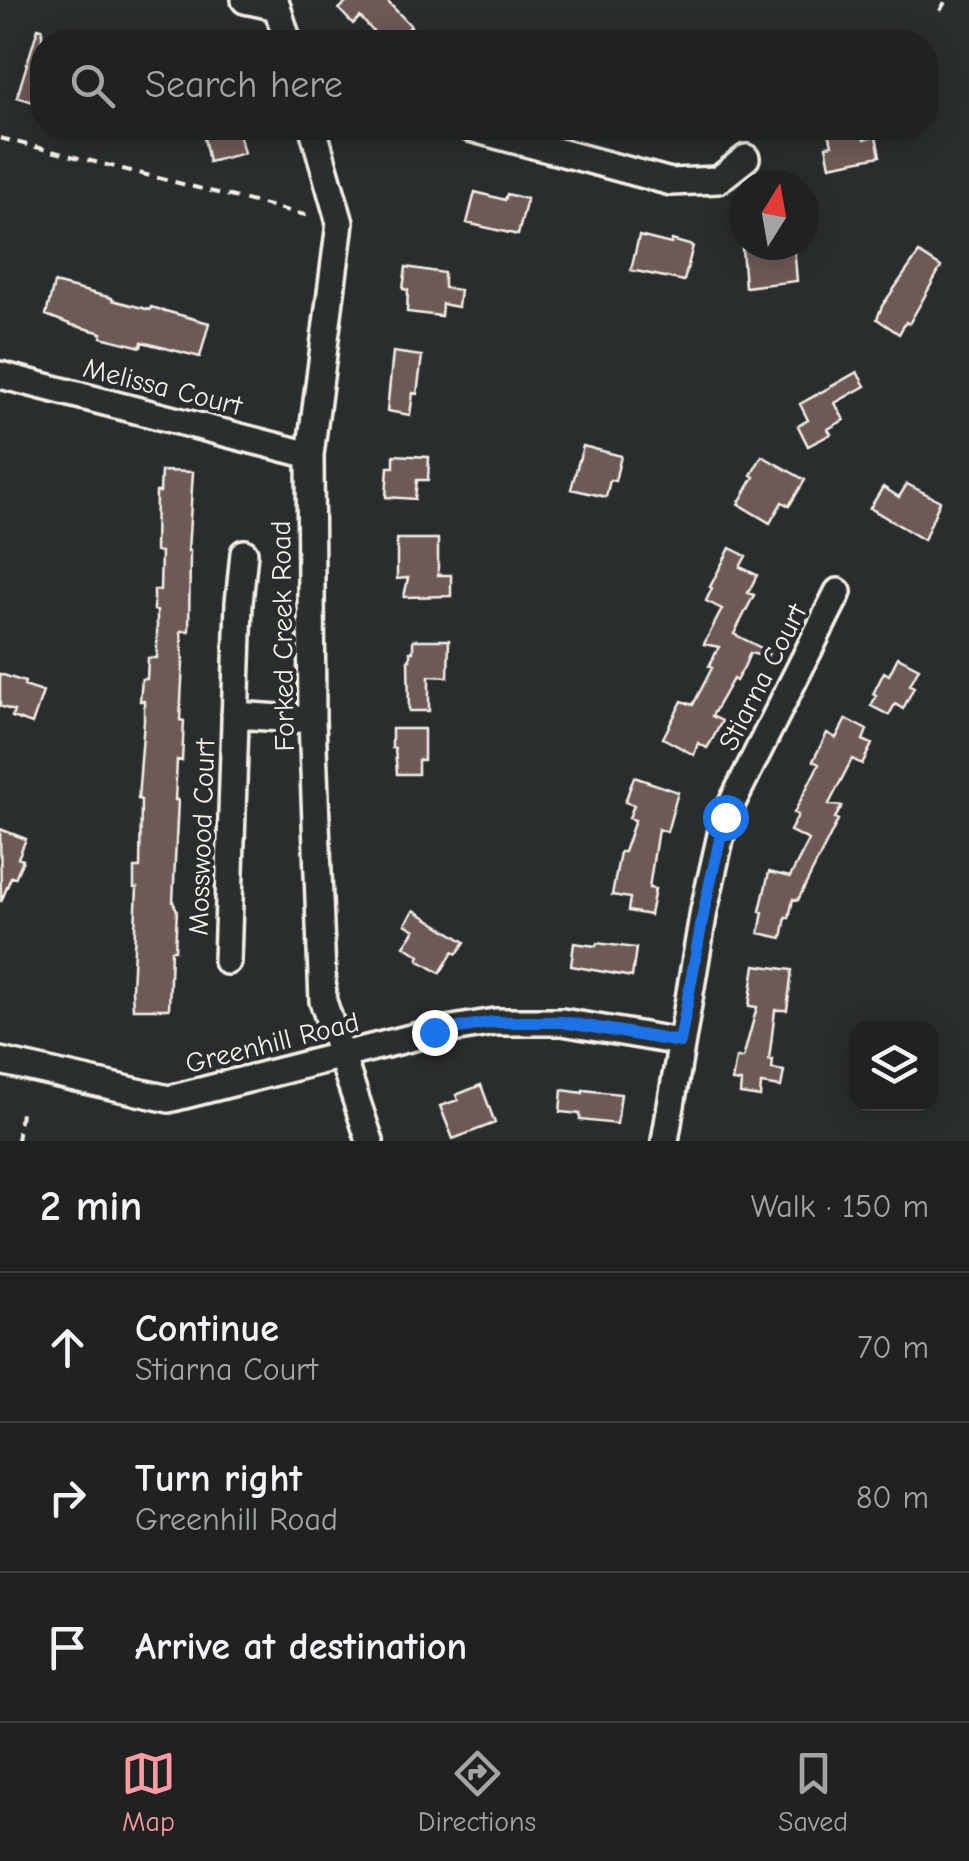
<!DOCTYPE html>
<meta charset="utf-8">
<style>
body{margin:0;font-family:"Comic Neue",sans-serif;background:#282a2a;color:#f1f3f6}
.controls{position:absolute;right:30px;bottom:30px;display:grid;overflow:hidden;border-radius:20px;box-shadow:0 5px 25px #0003}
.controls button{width:90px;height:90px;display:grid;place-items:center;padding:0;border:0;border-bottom:2px solid #3d3f40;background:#202222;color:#f1f3f6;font:50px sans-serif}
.compass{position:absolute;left:729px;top:170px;width:90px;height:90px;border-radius:50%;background:#202222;box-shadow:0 5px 25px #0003;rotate:11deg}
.stop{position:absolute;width:30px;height:30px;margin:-22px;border:8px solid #1a73e8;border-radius:50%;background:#fff}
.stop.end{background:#1a73e8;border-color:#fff;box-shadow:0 2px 10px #0008}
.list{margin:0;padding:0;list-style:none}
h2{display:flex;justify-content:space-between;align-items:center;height:130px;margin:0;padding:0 40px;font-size:42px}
h2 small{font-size:32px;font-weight:400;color:#a2a4a5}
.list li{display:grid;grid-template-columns:65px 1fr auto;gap:30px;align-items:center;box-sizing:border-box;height:150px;padding:0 40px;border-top:2px solid #3d3f40}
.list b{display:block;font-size:38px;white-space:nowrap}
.list p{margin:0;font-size:32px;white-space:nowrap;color:#a2a4a5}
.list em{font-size:32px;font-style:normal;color:#a2a4a5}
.icon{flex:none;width:55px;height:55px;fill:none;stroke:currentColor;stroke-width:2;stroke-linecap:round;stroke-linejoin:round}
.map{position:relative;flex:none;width:969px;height:1141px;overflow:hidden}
.search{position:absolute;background:#202222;box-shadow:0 5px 25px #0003;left:30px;right:30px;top:30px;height:110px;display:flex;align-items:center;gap:25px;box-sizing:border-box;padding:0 35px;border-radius:40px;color:#a2a4a5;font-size:38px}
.sheet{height:580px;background:#202222}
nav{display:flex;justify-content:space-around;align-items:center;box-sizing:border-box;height:140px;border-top:2px solid #3d3f40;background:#202222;font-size:28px;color:#a2a4a5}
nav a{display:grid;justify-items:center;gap:5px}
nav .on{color:#ff9aa2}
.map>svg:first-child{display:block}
</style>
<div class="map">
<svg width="969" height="1141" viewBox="0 0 969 1141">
<rect width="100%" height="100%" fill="#2a2d2e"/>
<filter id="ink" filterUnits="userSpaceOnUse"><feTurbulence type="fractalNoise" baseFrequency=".01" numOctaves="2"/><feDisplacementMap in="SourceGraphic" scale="20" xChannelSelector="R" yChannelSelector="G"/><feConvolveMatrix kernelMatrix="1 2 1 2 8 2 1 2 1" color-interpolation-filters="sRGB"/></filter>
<g filter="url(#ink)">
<path fill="#6d5a58" stroke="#f4f1e8" stroke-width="2.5" d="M 345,0 L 386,0 L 411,26 L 404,33 L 414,42 L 383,42 L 360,17 L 353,24 L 339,9 L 347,2 Z
M 38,28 L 42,29 L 42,90 L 40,89 L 36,103 L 17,97 Z
M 202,128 L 232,128 L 234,135 L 239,134 L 244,153 L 209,162 Z
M 828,128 L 862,128 L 864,139 L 876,136 L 880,156 L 830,166 L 826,146 L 832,145 Z
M 475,192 L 505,200 L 507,194 L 527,199 L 518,235 L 467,223 Z
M 639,236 L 671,244 L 672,240 L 693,246 L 684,281 L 631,270 Z
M 794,245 L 797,281 L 745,287 L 742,248 Z
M 919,253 L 941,267 L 909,324 L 906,322 L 899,334 L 877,319 L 882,306 Z
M 406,267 L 444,273 L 444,288 L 460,290 L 458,307 L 442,304 L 441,316 L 407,312 L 408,290 L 403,289 Z
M 54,283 L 112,298 L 112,300 L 150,310 L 151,307 L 209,323 L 200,357 L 142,342 L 141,347 L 101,337 L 102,333 L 72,325 L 46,315 Z
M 393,352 L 422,356 L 417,394 L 413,393 L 410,415 L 387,411 Z
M 857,372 L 865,386 L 835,403 L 844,420 L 828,429 L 831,434 L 808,446 L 798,426 L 808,420 L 800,404 Z
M 583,446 L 621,456 L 615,481 L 610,480 L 606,497 L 571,489 Z
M 394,455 L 429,457 L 428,480 L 417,480 L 415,499 L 386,497 L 388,467 L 394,467 Z
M 762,456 L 805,480 L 789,506 L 782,502 L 770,523 L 738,504 L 754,477 L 751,475 Z
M 161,471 L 193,472 L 188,551 L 190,551 L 189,631 L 181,631 L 183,662 L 180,720 L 184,721 L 182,761 L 177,760 L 175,800 L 178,800 L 173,902 L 177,910 L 175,950 L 171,950 L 169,1009 L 133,1009 L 132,989 L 137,888 L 134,888 L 134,868 L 140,868 L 141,800 L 138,799 L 144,721 L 144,701 L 140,701 L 142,679 L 147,679 L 148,658 L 157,658 L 157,611 L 154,610 L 154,590 L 160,590 L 161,552 L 155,551 L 156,492 L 160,492 Z
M 907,484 L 940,501 L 924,540 L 870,508 L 883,487 L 899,497 Z
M 397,539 L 438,539 L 438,575 L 451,575 L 451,596 L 404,597 L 408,578 L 397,579 Z
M 730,548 L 746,556 L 740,567 L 757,575 L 748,593 L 754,595 L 734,634 L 769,652 L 767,657 L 750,653 L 744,667 L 736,681 L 733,679 L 712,716 L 722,721 L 712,740 L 707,748 L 698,743 L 694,755 L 663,738 L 682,701 L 693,705 L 712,668 L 709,666 L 719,647 L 704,644 L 722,609 L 706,601 L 712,588 L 710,587 Z
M 413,640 L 449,640 L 448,677 L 429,676 L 429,711 L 409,711 L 408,660 L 410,660 L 410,652 L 413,652 Z
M 898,657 L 919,668 L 910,685 L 914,687 L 903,709 L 895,704 L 889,715 L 871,706 L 876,696 L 873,694 L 884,672 L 889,675 Z
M 0,674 L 25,682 L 24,686 L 43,692 L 32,724 L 12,717 L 14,711 L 0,706 Z
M 846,719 L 867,730 L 863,740 L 872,744 L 862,764 L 852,759 L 829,804 L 842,806 L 835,818 L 838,820 L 798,900 L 793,899 L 789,918 L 786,917 L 782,938 L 759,933 L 763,912 L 760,911 L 769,872 L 790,877 L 809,840 L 790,831 L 798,815 L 794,813 L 819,764 L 813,761 L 827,733 L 836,738 Z
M 392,729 L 424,729 L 424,760 L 418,760 L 418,774 L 397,774 L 395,748 L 392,748 Z
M 634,777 L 678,792 L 667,832 L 658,829 L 649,888 L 655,889 L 650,915 L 628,911 L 630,898 L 612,895 L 620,852 L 624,852 L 635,820 L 629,818 L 634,805 L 625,802 Z
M 0,829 L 26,839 L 18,858 L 23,860 L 15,878 L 11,877 L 1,902 Z
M 414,910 L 465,942 L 457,954 L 453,952 L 440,973 L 418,960 L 420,956 L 404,946 L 415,930 L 405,924 Z
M 574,943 L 596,946 L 597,943 L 636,948 L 632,977 L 571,966 Z
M 755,965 L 792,970 L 787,1010 L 775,1010 L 769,1060 L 773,1060 L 772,1069 L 784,1071 L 781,1087 L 761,1084 L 760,1097 L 740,1094 L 741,1082 L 732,1081 L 736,1058 L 743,1058 L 757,1007 L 749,1006 Z
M 481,1085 L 495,1123 L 453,1139 L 440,1106 L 458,1100 L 456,1095 Z
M 562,1090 L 583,1093 L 583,1090 L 621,1094 L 617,1124 L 580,1120 L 580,1114 L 560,1112 Z"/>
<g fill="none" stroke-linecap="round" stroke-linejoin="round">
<g stroke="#f4f1e8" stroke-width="32">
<path id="minor" d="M 245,0 L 277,7 L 288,42
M 313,128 L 340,223 L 310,455 L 312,720 L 323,1001 L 370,1141
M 470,128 L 671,182 L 718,180 L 746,158
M 0,375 L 310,455
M 235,715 L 312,720
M 227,961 L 239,603 L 244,553
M 0,1061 L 169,1099 L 434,1032 L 495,1022 L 562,1022 L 680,1042
M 665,1141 L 704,910 L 725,817 L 838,592"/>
</g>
<path stroke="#f4f1e8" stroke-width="4" stroke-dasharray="10 8" stroke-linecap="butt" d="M 940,11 L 946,0
M 0,138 L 313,217
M 17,1141 L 22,1106"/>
<use href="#minor" stroke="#2a2d2e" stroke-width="25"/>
</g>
</g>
<g fill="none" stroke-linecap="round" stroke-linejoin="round" filter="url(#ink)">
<path stroke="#1a73e8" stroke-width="12" d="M 434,1032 L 495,1022 L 562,1022 L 680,1042 L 704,910 L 725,817"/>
</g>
<g text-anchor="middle" stroke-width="8" stroke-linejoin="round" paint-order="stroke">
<g font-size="28" fill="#f4f1e8" stroke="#2a2d2e">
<text transform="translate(163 386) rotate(14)" y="10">Melissa Court</text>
<text transform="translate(282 636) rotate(-91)" y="10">Forked Creek Road</text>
<text transform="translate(762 677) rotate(-63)" y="10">Stiarna Court</text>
<text transform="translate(201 837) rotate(-88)" y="10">Mosswood Court</text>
<text transform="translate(272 1042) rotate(-14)" y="10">Greenhill Road</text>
</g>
</g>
</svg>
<div class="controls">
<button><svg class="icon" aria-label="layers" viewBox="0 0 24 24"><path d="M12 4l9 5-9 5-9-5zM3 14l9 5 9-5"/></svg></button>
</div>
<svg class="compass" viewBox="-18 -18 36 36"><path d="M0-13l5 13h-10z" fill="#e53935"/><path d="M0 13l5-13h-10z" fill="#a2a4a5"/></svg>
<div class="stop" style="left:725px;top:817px"></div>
<div class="stop end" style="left:434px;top:1032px"></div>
<div class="search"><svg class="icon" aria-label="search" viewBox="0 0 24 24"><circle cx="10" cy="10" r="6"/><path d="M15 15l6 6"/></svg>Search here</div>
</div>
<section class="sheet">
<h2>2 min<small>Walk · 150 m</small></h2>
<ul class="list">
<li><svg class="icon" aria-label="ahead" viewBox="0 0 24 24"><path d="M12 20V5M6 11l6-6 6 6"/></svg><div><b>Continue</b><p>Stiarna Court</p></div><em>70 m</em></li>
<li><svg class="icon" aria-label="right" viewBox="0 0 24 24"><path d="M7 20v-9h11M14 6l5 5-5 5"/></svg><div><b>Turn right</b><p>Greenhill Road</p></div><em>80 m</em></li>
<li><svg class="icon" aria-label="arrive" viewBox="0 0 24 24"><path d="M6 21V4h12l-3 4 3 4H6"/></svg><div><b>Arrive at destination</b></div></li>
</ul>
</section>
<nav>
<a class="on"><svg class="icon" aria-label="map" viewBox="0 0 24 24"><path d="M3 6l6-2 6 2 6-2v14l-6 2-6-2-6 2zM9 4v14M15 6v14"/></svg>Map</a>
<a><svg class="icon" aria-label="directions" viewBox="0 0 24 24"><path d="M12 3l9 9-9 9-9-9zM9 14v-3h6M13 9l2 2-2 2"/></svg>Directions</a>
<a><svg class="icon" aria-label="saved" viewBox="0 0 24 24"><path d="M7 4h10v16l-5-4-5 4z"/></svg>Saved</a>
</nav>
